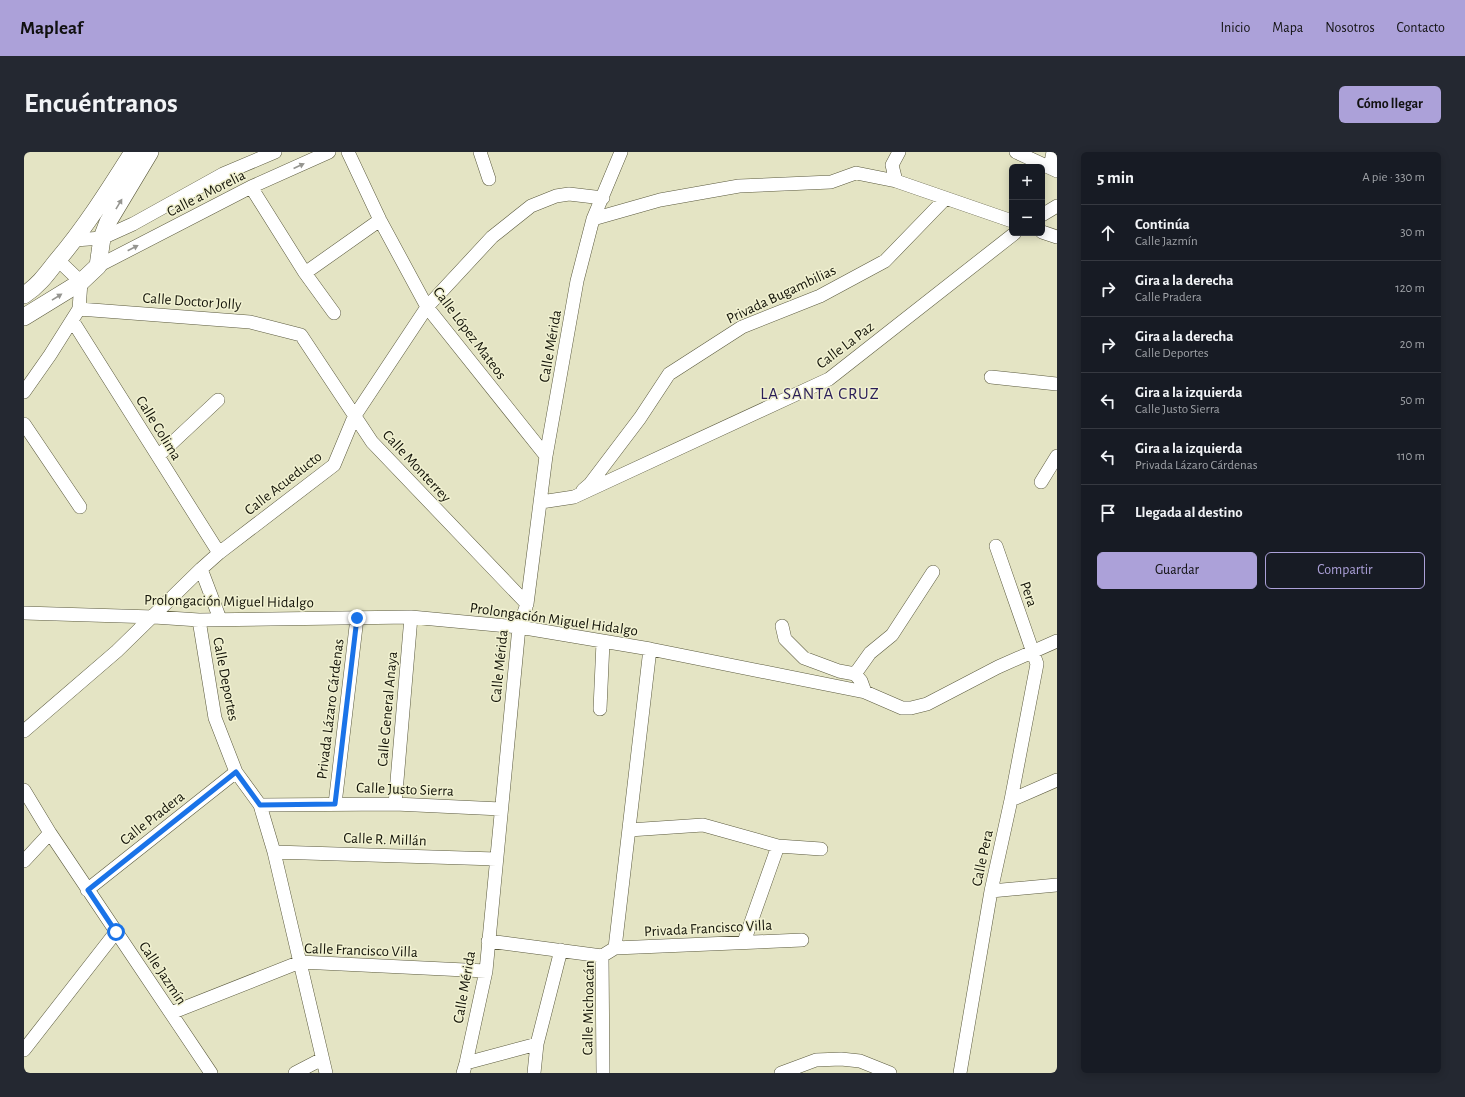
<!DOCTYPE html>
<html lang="es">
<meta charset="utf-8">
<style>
body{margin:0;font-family:"Alegreya Sans",sans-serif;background:#242831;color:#f1f3f6}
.controls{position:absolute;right:12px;top:12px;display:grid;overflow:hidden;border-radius:6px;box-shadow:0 2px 10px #0003}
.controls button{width:36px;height:36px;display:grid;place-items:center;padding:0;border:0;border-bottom:1px solid #363941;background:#171b24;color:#f1f3f6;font:20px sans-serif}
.stop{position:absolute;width:12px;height:12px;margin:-9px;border:3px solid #1a73e8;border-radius:50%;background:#fff}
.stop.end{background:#1a73e8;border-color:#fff;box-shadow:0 1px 4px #0008}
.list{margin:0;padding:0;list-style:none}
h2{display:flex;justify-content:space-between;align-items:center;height:52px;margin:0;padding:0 16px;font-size:17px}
h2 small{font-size:13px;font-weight:400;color:#9ea1a6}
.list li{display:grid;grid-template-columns:26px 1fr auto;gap:12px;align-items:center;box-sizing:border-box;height:56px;padding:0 16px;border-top:1px solid #363941}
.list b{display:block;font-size:15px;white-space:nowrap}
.list p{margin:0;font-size:13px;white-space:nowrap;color:#9ea1a6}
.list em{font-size:13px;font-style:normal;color:#9ea1a6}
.actions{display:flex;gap:8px;padding:12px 16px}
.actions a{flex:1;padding:9px 0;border:1px solid #aca1d9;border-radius:6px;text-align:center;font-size:14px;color:#aca1d9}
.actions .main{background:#aca1d9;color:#111}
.icon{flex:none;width:22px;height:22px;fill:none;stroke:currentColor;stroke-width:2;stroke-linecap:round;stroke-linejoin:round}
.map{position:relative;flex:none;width:1033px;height:921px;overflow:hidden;border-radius:6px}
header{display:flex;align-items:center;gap:24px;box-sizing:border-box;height:56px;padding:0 20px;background:#aca1d9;color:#111}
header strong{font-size:19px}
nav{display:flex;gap:22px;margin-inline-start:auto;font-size:14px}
.intro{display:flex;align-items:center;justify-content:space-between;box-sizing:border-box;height:96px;padding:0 24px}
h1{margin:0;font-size:28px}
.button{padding:10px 18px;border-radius:6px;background:#aca1d9;color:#111;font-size:14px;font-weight:700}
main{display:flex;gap:24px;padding:0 24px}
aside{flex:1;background:#171b24;border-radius:6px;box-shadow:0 2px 10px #0003}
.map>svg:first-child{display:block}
</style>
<header>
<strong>Mapleaf</strong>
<nav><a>Inicio</a><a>Mapa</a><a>Nosotros</a><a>Contacto</a></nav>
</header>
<div class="intro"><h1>Encuéntranos</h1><a class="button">Cómo llegar</a></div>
<main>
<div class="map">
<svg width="1033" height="921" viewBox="0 0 1033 921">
<rect width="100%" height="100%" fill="#e4e4c4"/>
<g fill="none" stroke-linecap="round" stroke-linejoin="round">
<g stroke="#5b5a3e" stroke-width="14">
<path id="minor" d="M 324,0 L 356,68 L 403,155 L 522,304
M 456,0 L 465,27
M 992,0 L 1033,19
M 1026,15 L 1029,0
M 872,29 L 868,13 L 875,0
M 227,35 L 281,121 L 310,161
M 1018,63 L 1033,54
M 569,67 L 636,48 L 715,34 L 807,30 L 832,21 L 872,29 L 988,69
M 1018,80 L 1033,85
M 51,88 L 78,86 L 109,72 L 199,22 L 251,0
M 74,114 L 227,35 L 305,0
M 281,121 L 356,68
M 55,157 L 226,170 L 277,183 L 348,290 L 503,452
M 48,168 L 195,401
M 967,225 L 1033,232
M 0,240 L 26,203 L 55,157 L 57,130 L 34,108
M 0,272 L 56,355
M 134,304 L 194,248
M 1017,330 L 1033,304
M 559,338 L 566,332 L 616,266 L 645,222 L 718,175 L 796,144 L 861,109 L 921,47
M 517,350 L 550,345 L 805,227 L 991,81
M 177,417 L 196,467
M 0,461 L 130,465 L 175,468 L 387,465 L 495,475 L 626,497 L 841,540 L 878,556 L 887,556 L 903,552 L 974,515 L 1033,489
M 175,468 L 191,566 L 212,620 L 236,653 L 250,700 L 302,921
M 758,474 L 761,487 L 780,506 L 815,519 L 831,522 L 837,529 L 841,540
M 831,522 L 846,501 L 868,483 L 909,420
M 576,557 L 579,490
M 0,579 L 93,499 L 177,417 L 195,401 L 310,313 L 330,265 L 403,155 L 468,85 L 507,54 L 532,44 L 545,42 L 579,46
M 0,638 L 26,681 L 187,921
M 987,648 L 1033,628
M 311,652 L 333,466
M 371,652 L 387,465
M 236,653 L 371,652 L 477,657
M 605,678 L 679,673 L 754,694 L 797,697
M 250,700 L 472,707
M 0,709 L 26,681
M 63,738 L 212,620
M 967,739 L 1033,733
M 464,789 L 578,804
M 720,790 L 754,694
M 591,796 L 778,788
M 147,861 L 276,810 L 462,819
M 0,898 L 92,780
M 442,911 L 513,892
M 271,921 L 298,907
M 439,921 L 442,911 L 462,819 L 495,475 L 503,452 L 522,304 L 553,129 L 569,67 L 597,0
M 510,921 L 513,892 L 537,798
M 579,921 L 578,804 L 591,796 L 626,497
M 757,921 L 792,908 L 817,907 L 836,909 L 866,921
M 936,921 L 967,739 L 987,648 L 1013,512 L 972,394"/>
</g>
<g stroke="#5b5a3e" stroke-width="18">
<path id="major" d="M 0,143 C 14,134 22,123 32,110 C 61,76 85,38 109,0
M 0,165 L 57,130 L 74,114 L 78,86 L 84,70 L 126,0"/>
</g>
<use href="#minor" stroke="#fff" stroke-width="13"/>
<use href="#major" stroke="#fff" stroke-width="17"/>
</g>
<defs><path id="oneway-solid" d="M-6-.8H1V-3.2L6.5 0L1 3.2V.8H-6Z"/></defs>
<g fill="#959590">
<use href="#oneway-solid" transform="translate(275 14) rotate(-25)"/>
<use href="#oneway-solid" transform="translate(95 52) rotate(-59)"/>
<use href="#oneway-solid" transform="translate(109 96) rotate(-27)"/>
<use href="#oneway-solid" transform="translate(33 145) rotate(-32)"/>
</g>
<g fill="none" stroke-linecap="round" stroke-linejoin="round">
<path stroke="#1a73e8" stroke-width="5" d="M 92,780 L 64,738 L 212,620 L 236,653 L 311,652 L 333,466"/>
</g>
<g text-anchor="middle" stroke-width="3" stroke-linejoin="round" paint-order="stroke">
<g font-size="15" fill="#131308" stroke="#f1f1d1">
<text transform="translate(182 41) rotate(-27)" y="5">Calle a Morelia</text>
<text transform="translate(757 142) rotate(-25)" y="5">Privada Bugambilias</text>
<text transform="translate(168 149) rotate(4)" y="5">Calle Doctor Jolly</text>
<text transform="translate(446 181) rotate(53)" y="5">Calle López Mateos</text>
<text transform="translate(821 193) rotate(-37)" y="5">Calle La Paz</text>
<text transform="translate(526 194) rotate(-80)" y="5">Calle Mérida</text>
<text transform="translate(135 276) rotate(58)" y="5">Calle Colima</text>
<text transform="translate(393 314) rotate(47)" y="5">Calle Monterrey</text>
<text transform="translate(259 331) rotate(-38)" y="5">Calle Acueducto</text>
<text transform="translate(1005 442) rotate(71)" y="5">Pera</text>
<text transform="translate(205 449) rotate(1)" y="5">Prolongación Miguel Hidalgo</text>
<text transform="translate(530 467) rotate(8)" y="5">Prolongación Miguel Hidalgo</text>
<text transform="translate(475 514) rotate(-84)" y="5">Calle Mérida</text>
<text transform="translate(202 527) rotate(79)" y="5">Calle Deportes</text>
<text transform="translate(306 557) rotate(-83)" y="5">Privada Lázaro Cárdenas</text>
<text transform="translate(363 557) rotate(-85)" y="5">Calle General Anaya</text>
<text transform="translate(381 637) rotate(2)" y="5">Calle Justo Sierra</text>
<text transform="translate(128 666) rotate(-38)" y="5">Calle Pradera</text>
<text transform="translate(361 687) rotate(2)" y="5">Calle R. Millán</text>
<text transform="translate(958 706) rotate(-78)" y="5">Calle Pera</text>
<text transform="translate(684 776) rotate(-3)" y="5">Privada Francisco Villa</text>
<text transform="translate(337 798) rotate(2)" y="5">Calle Francisco Villa</text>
<text transform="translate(139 821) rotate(56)" y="5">Calle Jazmín</text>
<text transform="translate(440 835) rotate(-80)" y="5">Calle Mérida</text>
<text transform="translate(564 856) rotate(-89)" y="5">Calle Michoacán</text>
</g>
<g font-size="17" letter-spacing="1" fill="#2a1e58" stroke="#f1f1d1">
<text x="796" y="247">LA SANTA CRUZ</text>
</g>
</g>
</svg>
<div class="controls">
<button>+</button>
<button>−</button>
</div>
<div class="stop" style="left:92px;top:780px"></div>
<div class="stop end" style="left:333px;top:466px"></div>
</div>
<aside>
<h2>5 min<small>A pie · 330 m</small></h2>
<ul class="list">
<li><svg class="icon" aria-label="ahead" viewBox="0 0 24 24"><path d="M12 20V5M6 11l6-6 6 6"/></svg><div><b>Continúa</b><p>Calle Jazmín</p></div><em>30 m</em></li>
<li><svg class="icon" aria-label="right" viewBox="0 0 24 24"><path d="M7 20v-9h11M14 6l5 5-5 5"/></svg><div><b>Gira a la derecha</b><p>Calle Pradera</p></div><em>120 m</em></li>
<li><svg class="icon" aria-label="right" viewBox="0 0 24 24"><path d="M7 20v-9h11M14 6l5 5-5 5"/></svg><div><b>Gira a la derecha</b><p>Calle Deportes</p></div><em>20 m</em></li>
<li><svg class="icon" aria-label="left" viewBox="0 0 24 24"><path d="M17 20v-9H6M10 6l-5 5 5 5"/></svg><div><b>Gira a la izquierda</b><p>Calle Justo Sierra</p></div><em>50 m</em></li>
<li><svg class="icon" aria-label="left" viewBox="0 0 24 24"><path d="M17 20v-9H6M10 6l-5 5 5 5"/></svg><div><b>Gira a la izquierda</b><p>Privada Lázaro Cárdenas</p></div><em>110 m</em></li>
<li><svg class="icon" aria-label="arrive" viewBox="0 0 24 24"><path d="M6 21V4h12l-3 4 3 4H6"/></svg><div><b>Llegada al destino</b></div></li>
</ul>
<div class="actions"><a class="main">Guardar</a><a>Compartir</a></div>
</aside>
</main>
